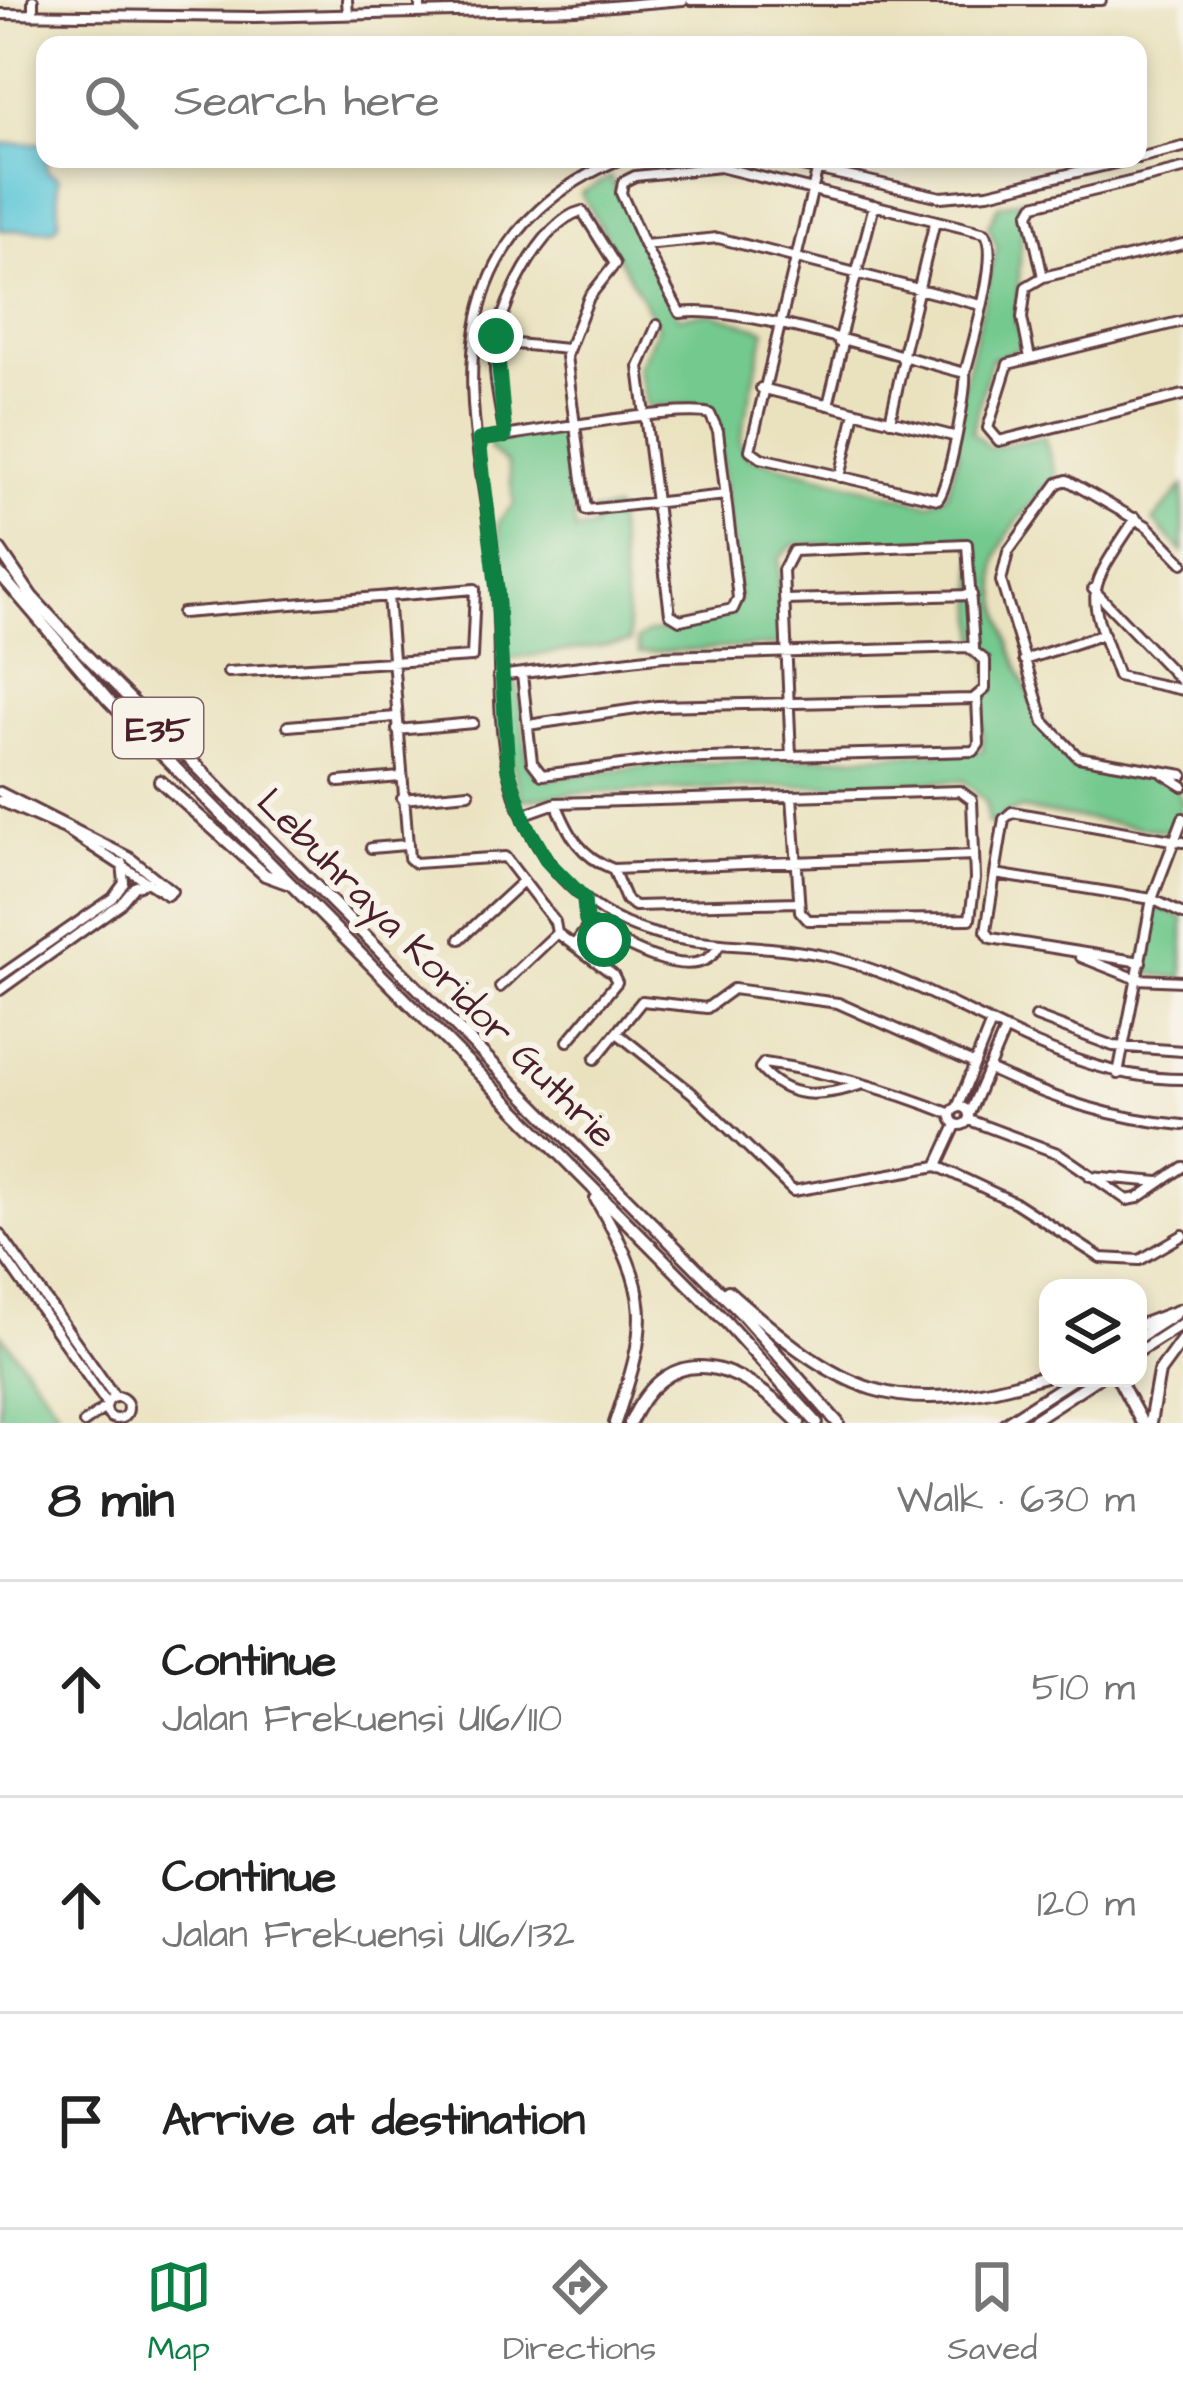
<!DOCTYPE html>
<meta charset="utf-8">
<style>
body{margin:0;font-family:"Architects Daughter",sans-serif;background:#f6f6f6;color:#222}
.controls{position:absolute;right:36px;bottom:36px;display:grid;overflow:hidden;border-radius:24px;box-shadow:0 6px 18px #0003}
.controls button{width:108px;height:108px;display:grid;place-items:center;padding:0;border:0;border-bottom:3px solid #e0e0e0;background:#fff;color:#222;font:60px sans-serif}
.stop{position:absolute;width:36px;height:36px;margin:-27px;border:9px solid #0b8043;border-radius:50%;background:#fff}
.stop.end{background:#0b8043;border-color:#fff;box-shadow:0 3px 12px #0008}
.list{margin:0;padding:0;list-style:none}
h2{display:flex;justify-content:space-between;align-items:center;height:156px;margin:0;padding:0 48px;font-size:51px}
h2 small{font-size:39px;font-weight:400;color:#767676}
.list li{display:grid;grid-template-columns:78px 1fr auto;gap:36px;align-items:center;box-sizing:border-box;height:216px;padding:0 48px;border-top:3px solid #e0e0e0}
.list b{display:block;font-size:45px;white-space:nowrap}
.list p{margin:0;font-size:39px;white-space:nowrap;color:#767676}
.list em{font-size:39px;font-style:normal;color:#767676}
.icon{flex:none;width:66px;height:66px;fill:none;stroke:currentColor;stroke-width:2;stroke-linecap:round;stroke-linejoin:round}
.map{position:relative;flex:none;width:1183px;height:1423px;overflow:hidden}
.search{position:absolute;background:#fff;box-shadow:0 6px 18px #0003;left:36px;right:36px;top:36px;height:132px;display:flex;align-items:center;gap:30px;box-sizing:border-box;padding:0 42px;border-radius:24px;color:#767676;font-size:45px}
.sheet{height:804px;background:#fff}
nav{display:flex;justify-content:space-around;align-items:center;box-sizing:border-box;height:168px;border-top:3px solid #e0e0e0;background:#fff;font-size:33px;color:#767676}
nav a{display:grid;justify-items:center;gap:6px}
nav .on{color:#0b8043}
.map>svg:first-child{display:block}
</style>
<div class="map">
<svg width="1183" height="1423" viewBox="0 0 1183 1423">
<rect width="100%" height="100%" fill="#f7f3e8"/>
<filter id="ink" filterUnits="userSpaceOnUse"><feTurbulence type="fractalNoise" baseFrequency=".00833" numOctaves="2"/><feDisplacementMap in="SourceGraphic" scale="24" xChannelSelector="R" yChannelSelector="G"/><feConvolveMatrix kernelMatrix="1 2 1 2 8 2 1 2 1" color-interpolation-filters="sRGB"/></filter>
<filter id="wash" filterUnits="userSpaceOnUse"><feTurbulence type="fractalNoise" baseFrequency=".004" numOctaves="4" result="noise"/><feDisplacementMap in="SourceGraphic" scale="48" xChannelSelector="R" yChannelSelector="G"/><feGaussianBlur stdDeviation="2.7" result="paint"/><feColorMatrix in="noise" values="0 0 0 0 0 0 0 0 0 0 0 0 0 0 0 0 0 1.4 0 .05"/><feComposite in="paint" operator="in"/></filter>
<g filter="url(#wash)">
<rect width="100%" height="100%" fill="#eae2bf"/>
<path fill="#73c98e" stroke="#5e745c" stroke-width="3" d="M 610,177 L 678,317 L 712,313 L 765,330 L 740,441 L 747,457 L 929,504 L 947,494 L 958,454 L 953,430 L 997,247 L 988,226 L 998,206 L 1024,199 L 1016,321 L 1022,348 L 991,359 L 972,432 L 990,448 L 1044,437 L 1056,475 C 1037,499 1004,530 997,559 C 986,599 1038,743 1077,761 C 1108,775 1145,766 1176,786 L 1183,804 L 1171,832 L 1020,809 L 1004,814 L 998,826 L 988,823 L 986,802 L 964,781 L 575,793 L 522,800 L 511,759 L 503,686 L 512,680 L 518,685 L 528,766 L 544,779 L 659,765 L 983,751 L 981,704 L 990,689 L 989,657 L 977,639 L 973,545 L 968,539 L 792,545 L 779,558 L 780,645 L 639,653 L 637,640 L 646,634 L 727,613 L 738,599 L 716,418 L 701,404 L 647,406 L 638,368 L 658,326 L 581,193 Z
M 558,432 L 568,441 L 575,531 L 594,528 L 592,512 L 615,509 L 630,642 L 507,659 L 498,522 L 514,504 L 508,464 L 490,450 L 489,441 Z
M 1183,486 L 1183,552 L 1153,521 Z
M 1160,908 L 1183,918 L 1183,978 L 1144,973 L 1152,912 Z
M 0,1333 L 58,1410 L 40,1423 L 0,1423 Z"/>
<path fill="#5dc7d9" stroke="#547382" stroke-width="3" d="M 45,143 L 47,171 L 58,177 L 59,223 L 53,230 L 0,230 L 0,144 Z"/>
</g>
<g filter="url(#ink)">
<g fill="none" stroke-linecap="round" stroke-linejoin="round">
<g stroke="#623c41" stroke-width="14">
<path id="minor" d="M 347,0 L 348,14
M 691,0 L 1101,0
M 420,13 L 420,0
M 0,14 L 255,17 L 576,9 L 683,0
M 33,15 L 33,0
M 1138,158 L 1183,147
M 621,159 C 561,183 510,225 487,286 C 451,383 491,493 497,593 C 501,656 495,721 511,783 C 520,817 538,852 562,878 C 644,964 733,933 834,958 C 956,988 1053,1079 1183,1079
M 770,159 L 941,197 L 988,193 L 1132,159
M 644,245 L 680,313 C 741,304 897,356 965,373 C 967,390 949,486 938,499 L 761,458 L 750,450 L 817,171
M 1043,277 L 1183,244
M 1183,321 L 1008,364 L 988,428 L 999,441 L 1183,395
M 496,342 L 567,349
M 839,342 L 874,205
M 902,358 L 935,221
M 1030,358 L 1022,318 L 1026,287 L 1043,277 L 1029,214 L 1034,205 L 1183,169
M 965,373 C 972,346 1001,252 985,233 L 720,167 L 635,176 L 623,182 L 621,193 L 644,245 L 718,238 L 981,305
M 761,388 L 953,436
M 828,405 L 843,343
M 890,421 L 904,358
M 505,437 C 501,409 493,379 495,351 C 497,311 541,220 582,211 L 615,264 L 589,297 L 566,356 L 586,510 L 726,495
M 479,440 C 520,434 680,405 710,414 L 718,431 L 738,598 L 733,609 L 680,620 L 670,614 L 639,367 L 657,325
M 840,477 L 855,412
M 1136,518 C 1084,596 1086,588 1118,676 L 1183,690
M 1183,563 L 1147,526 L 1067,480 L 1058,483 L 1008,552 L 1001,581 L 1044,722 L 1078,757 L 1183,775
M 1093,589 L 1183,683
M 388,596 L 409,858 L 415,863 L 505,857 L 555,922 L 557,933 L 613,974 L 617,982 L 568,1041
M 785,600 L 972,595
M 182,613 L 475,589 L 472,657 L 228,672
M 1024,660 L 1104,634
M 522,675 L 532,762 L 542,775 L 669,759 L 974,751 L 979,744 L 977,698
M 498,676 L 664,656 L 968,647 L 985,660 L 985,689 L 973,699 L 657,706 L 528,725
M 288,726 L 396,717
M 397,730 L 473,723
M 791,756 L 783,570 L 793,551 L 967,544 L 974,648
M 1164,774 L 1183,786
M 339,782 L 401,777
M 0,792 L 129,857 L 172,891 L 167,895
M 402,799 L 469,793
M 0,801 L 65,829 L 167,895
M 556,803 C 569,835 580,856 613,869 L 626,900 L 635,906 L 799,902
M 522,815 L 556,803 L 960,791 L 972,800 L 975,879 L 970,919 L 808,920 L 800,911 L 792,796
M 1183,842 L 1012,812 L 1004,819 L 995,874 L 1152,899 L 1183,914
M 371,848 L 405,845
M 613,869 L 974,855
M 995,874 L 986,931 L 991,938 L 1141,962
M 584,899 L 586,921 C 614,940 696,990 719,946
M 460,939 L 523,881
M 574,945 L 590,924
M 1081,957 L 1137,979 L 1183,981
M 592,958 L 608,935
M 0,976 L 113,898 L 124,883 L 122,863
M 500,987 L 557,933
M 0,990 L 120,904 L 134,887 L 148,882
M 1036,1017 L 1113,1046 L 1183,1051
M 617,1033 L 692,1093 L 793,1191 L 937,1166
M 595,1059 L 642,1001 L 707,1008 L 733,989 L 838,1003 L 975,1064
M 988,1069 C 1053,1099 1112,1119 1183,1125
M 1118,1074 L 1152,899 L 1183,818
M 860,1085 C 821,1097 788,1101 760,1068 L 764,1063 C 829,1072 891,1090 951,1114
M951 1116a9 9 0 1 1 18 0a9 9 0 1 1-18 0Z
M 957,1108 L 991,1023
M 969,1114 L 1005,1030
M 969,1120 L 1060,1154 L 1127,1200 L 1138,1198 L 1183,1167
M 937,1166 L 1016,1203 L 1101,1258 L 1140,1260 L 1183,1235
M 937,1166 L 956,1125
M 1090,1176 L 1159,1182
M 0,1234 L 115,1397
M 0,1251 L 107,1404
M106 1408a11 11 0 1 1 22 0a11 11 0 1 1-22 0Z
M 84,1423 L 106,1407"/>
</g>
<g stroke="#623c41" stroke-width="15">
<path id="major" d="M 1138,1338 L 1174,1315
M 1138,1352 L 1183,1323
M 1005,1423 L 1075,1378
M 1029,1423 L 1098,1378"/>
</g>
<g stroke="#623c41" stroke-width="16">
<path id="highway" d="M 0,550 L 32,597 L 80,649 L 742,1314 L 838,1423
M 0,574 L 108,700 L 727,1323 L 817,1423
M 160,781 L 265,875 L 287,883
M 596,1199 C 652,1296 650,1320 615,1423
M 728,1291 C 842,1392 892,1423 1048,1375
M 1138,1326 L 1183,1309
M 1118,1378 L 1142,1423
M 630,1423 C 673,1330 745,1369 799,1423
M 1150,1423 L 1159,1372 L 1183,1339"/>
</g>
<use href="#minor" stroke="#fff" stroke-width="8"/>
<use href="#major" stroke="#fff" stroke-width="9"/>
<use href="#highway" stroke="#fff" stroke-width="10"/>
</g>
</g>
<g fill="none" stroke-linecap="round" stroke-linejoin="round" filter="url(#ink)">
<path stroke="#0b8043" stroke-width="15" d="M 496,336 L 505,436 L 479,440 L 497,590 L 508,769 L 526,824 L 548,862 L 584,898 L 586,921 L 608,935 L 604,940"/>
</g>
<g text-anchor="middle" stroke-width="12" stroke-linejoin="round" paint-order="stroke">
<rect fill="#f7f3e8" stroke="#7e5f64" stroke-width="3" x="113" y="698" width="90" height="60" rx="9"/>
<g font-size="36" font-weight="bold" fill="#4a1f2b">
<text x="158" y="741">E35</text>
</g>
<g font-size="39" fill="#4a1f2b" stroke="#f7f3e8">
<text transform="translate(438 967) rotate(45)" y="14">Lebuhraya Koridor Guthrie</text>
</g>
</g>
</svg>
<div class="controls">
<button><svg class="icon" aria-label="layers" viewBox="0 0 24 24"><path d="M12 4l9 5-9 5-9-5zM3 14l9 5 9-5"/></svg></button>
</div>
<div class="stop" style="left:604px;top:940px"></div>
<div class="stop end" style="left:496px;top:336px"></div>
<div class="search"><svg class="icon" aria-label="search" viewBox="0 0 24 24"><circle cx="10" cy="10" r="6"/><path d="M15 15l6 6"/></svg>Search here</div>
</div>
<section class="sheet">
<h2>8 min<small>Walk · 630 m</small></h2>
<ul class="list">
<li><svg class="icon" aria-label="ahead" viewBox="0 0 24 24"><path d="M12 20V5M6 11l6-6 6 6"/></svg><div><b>Continue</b><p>Jalan Frekuensi U16/110</p></div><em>510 m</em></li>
<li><svg class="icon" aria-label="ahead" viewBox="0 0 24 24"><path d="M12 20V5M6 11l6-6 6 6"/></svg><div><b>Continue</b><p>Jalan Frekuensi U16/132</p></div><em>120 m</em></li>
<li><svg class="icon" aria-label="arrive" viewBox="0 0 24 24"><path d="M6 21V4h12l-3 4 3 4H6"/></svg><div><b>Arrive at destination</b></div></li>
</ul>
</section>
<nav>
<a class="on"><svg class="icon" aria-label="map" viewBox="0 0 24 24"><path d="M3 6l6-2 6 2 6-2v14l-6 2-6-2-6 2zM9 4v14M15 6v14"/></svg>Map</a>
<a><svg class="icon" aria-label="directions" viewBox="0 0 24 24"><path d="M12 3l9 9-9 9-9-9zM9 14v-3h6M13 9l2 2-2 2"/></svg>Directions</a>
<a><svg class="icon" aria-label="saved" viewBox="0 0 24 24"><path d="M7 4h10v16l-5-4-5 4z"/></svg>Saved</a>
</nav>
